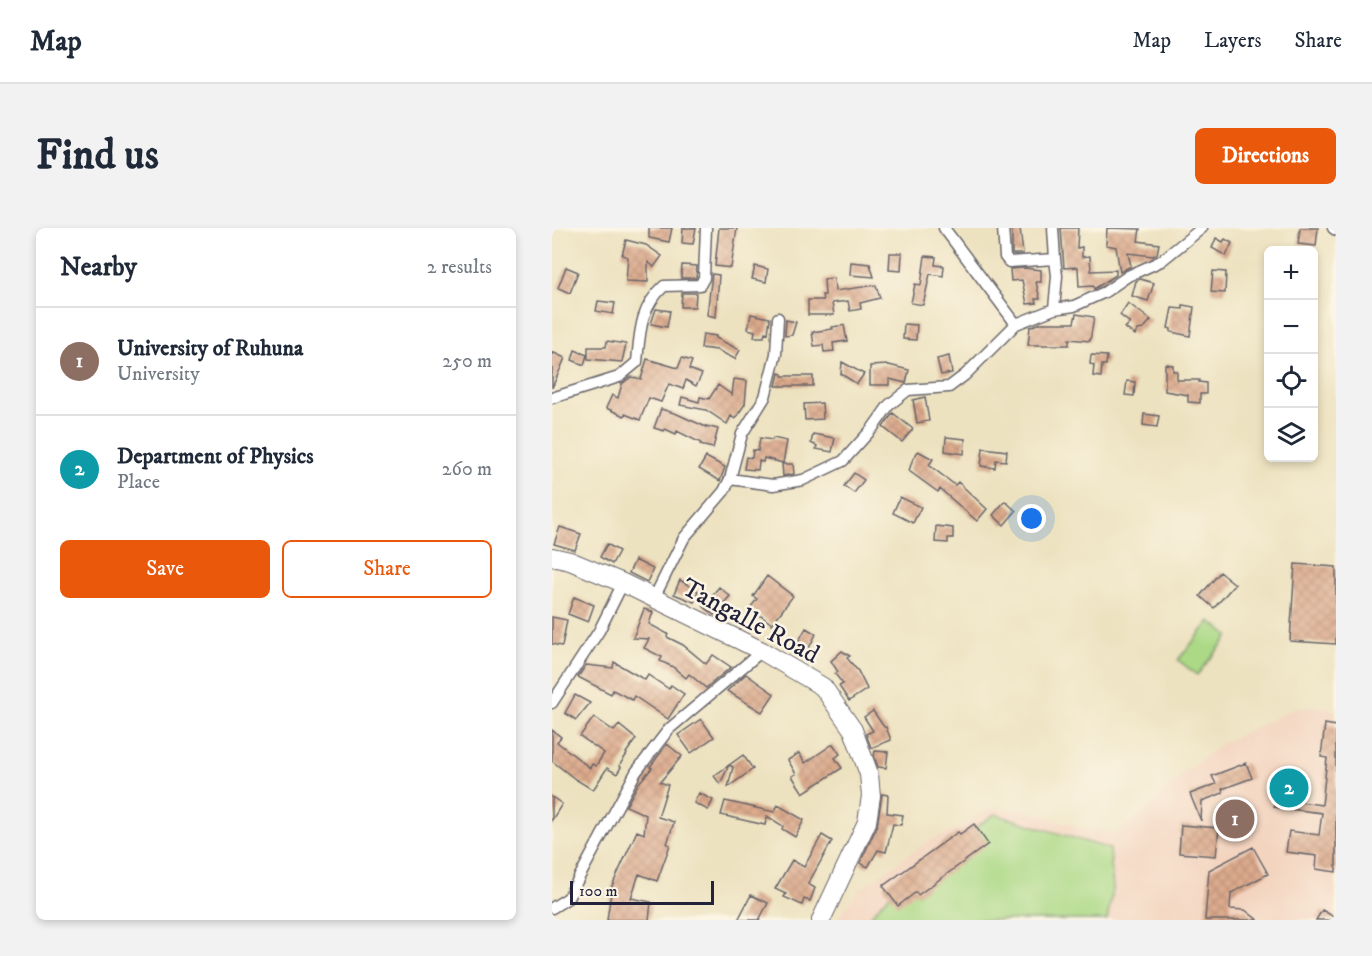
<!DOCTYPE html>
<meta charset="utf-8">
<style>
body{margin:0;font-family:"IM FELL DW Pica",serif;background:#f2f2f3;color:#1f2937}
.controls{position:absolute;right:18px;top:18px;display:grid;overflow:hidden;border-radius:9px;box-shadow:0 3px 9px #0003}
.controls button{width:54px;height:54px;display:grid;place-items:center;padding:0;border:0;border-bottom:2px solid #e0e1e3;background:#fff;color:#1f2937;font:30px sans-serif}
.scale{position:absolute;left:18px;bottom:15px;width:144px;box-sizing:border-box;padding-left:6px;border:3px solid #22223b;border-top:0;font-size:16px;line-height:21px;white-space:nowrap;color:#22223b;-webkit-text-stroke:4px #fcf5e5;paint-order:stroke}
.you{position:absolute;left:480px;top:291px;width:21px;height:21px;margin:-15px;border:4px solid #fff;border-radius:50%;background:#1a73e8;box-shadow:0 0 0 9px #1a73e833}
.badge{display:grid;place-items:center;width:39px;height:39px;border-radius:50%;background:#ea580c;color:#fff;font-size:20px;font-weight:700}
.pin{position:absolute;translate:-50% -50%;border:3px solid #fff;box-shadow:0 2px 6px #0006}
.list{margin:0;padding:0;list-style:none}
h2{display:flex;justify-content:space-between;align-items:center;height:78px;margin:0;padding:0 24px;font-size:26px}
h2 small{font-size:20px;font-weight:400;color:#747a83}
.list li{display:grid;grid-template-columns:39px 1fr auto;gap:18px;align-items:center;box-sizing:border-box;height:108px;padding:0 24px;border-top:2px solid #e0e1e3}
.list b{display:block;font-size:22px;white-space:nowrap}
.list p{margin:0;font-size:20px;white-space:nowrap;color:#747a83}
.list em{font-size:20px;font-style:normal;color:#747a83}
.actions{display:flex;gap:12px;padding:18px 24px}
.actions a{flex:1;padding:14px 0;border:2px solid #ea580c;border-radius:9px;text-align:center;font-size:21px;color:#ea580c}
.actions .main{background:#ea580c;color:#fff}
.icon{flex:none;width:33px;height:33px;fill:none;stroke:currentColor;stroke-width:2;stroke-linecap:round;stroke-linejoin:round}
.map{position:relative;flex:none;width:784px;height:692px;overflow:hidden;border-radius:9px}
header{display:flex;align-items:center;gap:36px;box-sizing:border-box;height:84px;padding:0 30px;background:#fff;border-bottom:2px solid #e0e1e3}
header strong{font-size:28px}
nav{display:flex;gap:33px;margin-inline-start:auto;font-size:21px}
.intro{display:flex;align-items:center;justify-content:space-between;box-sizing:border-box;height:144px;padding:0 36px}
h1{margin:0;font-size:42px}
.button{padding:15px 27px;border-radius:9px;background:#ea580c;color:#fff;font-size:21px;font-weight:700}
main{display:flex;gap:36px;padding:0 36px}
aside{flex:1;background:#fff;border-radius:9px;box-shadow:0 3px 9px #0003}
.map>svg:first-child{display:block}
</style>
<header>
<strong>Map</strong>
<nav><a>Map</a><a>Layers</a><a>Share</a></nav>
</header>
<div class="intro"><h1>Find us</h1><a class="button">Directions</a></div>
<main>
<aside>
<h2>Nearby<small>2 results</small></h2>
<ul class="list">
<li><span class="badge" style="background:#8d6e63">1</span><div><b>University of Ruhuna</b><p>University</p></div><em>250 m</em></li>
<li><span class="badge" style="background:#0f9aa8">2</span><div><b>Department of Physics</b><p>Place</p></div><em>260 m</em></li>
</ul>
<div class="actions"><a class="main">Save</a><a>Share</a></div>
</aside>
<div class="map">
<svg width="784" height="692" viewBox="0 0 784 692">
<defs>
<pattern id="building-cross-hatch" width="8" height="8" patternUnits="userSpaceOnUse" patternTransform="scale(1.5)"><rect width="8" height="8" fill="#dcaa8c"/><path d="M0 0l8 8M0 8l8-8" fill="none" stroke="#bc927a"/></pattern>
</defs>
<rect width="100%" height="100%" fill="#fcf5e5"/>
<filter id="ink" filterUnits="userSpaceOnUse"><feTurbulence type="fractalNoise" baseFrequency=".0167" numOctaves="2"/><feDisplacementMap in="SourceGraphic" scale="12" xChannelSelector="R" yChannelSelector="G"/><feConvolveMatrix kernelMatrix="1 2 1 2 8 2 1 2 1" color-interpolation-filters="sRGB"/></filter>
<filter id="wash" filterUnits="userSpaceOnUse"><feTurbulence type="fractalNoise" baseFrequency=".008" numOctaves="4" result="noise"/><feDisplacementMap in="SourceGraphic" scale="24" xChannelSelector="R" yChannelSelector="G"/><feGaussianBlur stdDeviation="1.35" result="paint"/><feColorMatrix in="noise" values="0 0 0 0 0 0 0 0 0 0 0 0 0 0 0 0 0 1.4 0 .05"/><feComposite in="paint" operator="in"/></filter>
<g filter="url(#wash)">
<rect width="100%" height="100%" fill="#ede2c0"/>
<path fill="#f3d4bf" d="M 766,478 L 784,483 L 784,692 L 284,692 L 308,661 L 378,612 L 407,600 L 439,580 L 475,583 L 530,600 L 565,606 L 594,583 L 631,546 L 669,516 L 741,481 Z"/>
<path fill="#acd986" stroke="#677e60" stroke-width="1.5" d="M 658,393 L 677,408 L 645,447 L 626,432 Z
M 443,586 L 558,621 L 561,661 L 555,692 L 315,692 C 349,649 397,617 443,586 Z"/>
<g id="blocks">
<path fill="url(#building-cross-hatch)" d="M 97,0 L 120,0 L 117,14 L 97,10 Z
M 131,0 L 144,0 L 141,16 L 130,15 Z
M 167,0 L 185,0 L 179,40 L 163,38 Z
M 460,0 L 468,0 L 471,26 L 460,26 Z
M 509,0 L 526,0 L 525,20 L 530,19 L 530,29 L 538,28 L 539,43 L 564,42 L 564,47 L 542,61 L 541,58 L 527,59 L 526,39 L 512,40 Z
M 555,0 L 588,1 L 586,13 L 607,16 L 605,26 L 601,28 L 576,25 L 579,38 L 568,44 L 564,19 L 554,17 Z
M 748,0 L 766,0 L 764,18 L 746,16 Z
M 664,10 L 671,14 L 673,11 L 680,15 L 674,28 L 660,20 Z
M 74,12 L 94,17 L 110,28 L 102,39 L 96,34 L 96,54 L 74,53 L 76,29 L 70,27 Z
M 338,25 L 350,25 L 349,43 L 337,42 Z
M 373,28 L 384,29 L 383,37 L 392,38 L 391,48 L 378,46 L 371,77 L 359,75 L 363,56 L 369,57 Z
M 299,34 L 318,36 L 322,49 L 298,47 Z
M 130,37 L 145,38 L 144,50 L 129,50 Z
M 203,38 L 216,41 L 214,54 L 200,51 Z
M 14,39 L 26,44 L 18,65 L 6,60 Z
M 473,40 L 489,42 L 489,54 L 484,54 L 488,71 L 483,71 L 484,75 L 475,76 L 470,52 L 459,53 L 458,41 Z
M 661,43 L 674,44 L 673,65 L 659,64 Z
M 160,46 L 167,47 L 164,89 L 155,87 Z
M 282,50 L 283,63 L 324,57 L 328,70 L 308,75 L 309,81 L 298,83 L 296,73 L 280,75 L 282,87 L 256,87 L 256,72 L 271,72 L 270,67 L 273,67 L 272,51 Z
M 588,51 L 602,55 L 596,73 L 580,68 L 584,53 Z
M 130,65 L 144,65 L 143,79 L 129,79 Z
M 46,73 L 63,75 L 61,86 L 44,83 Z
M 576,75 L 599,92 L 591,101 L 586,102 L 583,107 L 573,100 L 578,95 L 568,87 Z
M 631,77 L 642,79 L 638,108 L 619,104 L 619,101 L 616,100 L 620,80 L 631,81 Z
M 104,81 L 118,83 L 115,99 L 99,96 Z
M 199,86 L 218,90 L 216,105 L 213,104 L 212,109 L 202,109 L 203,103 L 196,101 Z
M 524,86 L 542,89 L 538,113 L 517,111 L 517,117 L 476,117 L 478,99 L 488,95 L 522,95 Z
M 234,92 L 244,94 L 240,107 L 233,108 Z
M 352,96 L 365,97 L 364,112 L 351,111 Z
M 292,97 L 295,113 L 281,115 L 282,123 L 272,124 L 271,117 L 262,118 L 260,104 L 281,101 L 280,99 Z
M 151,106 L 164,108 L 164,110 L 188,122 L 183,131 L 165,122 L 149,120 Z
M 55,113 L 74,116 L 70,134 L 36,131 L 36,119 L 54,119 Z
M 23,122 L 35,127 L 32,137 L 20,132 Z
M 0,124 L 13,130 L 0,160 Z
M 539,127 L 555,128 L 554,137 L 550,137 L 549,149 L 541,148 L 542,137 L 538,136 Z
M 397,128 L 400,145 L 389,147 L 385,131 Z
M 130,130 L 140,133 L 137,141 L 150,146 L 144,158 L 134,152 L 131,161 L 117,156 L 109,174 L 97,170 L 88,192 L 73,186 L 72,188 L 54,180 L 60,167 L 66,170 L 70,156 L 79,149 L 89,151 L 95,131 L 126,140 Z
M 290,134 L 312,146 L 305,156 L 289,146 Z
M 613,136 L 621,137 L 621,143 L 625,143 L 625,152 L 647,152 L 647,154 L 654,155 L 654,166 L 648,166 L 648,175 L 636,174 L 636,167 L 613,163 Z
M 337,137 L 357,142 L 354,155 L 337,151 L 337,157 L 318,157 L 318,138 Z
M 227,145 L 230,146 L 230,148 L 261,148 L 261,158 L 224,158 Z
M 182,151 L 195,153 L 193,176 L 183,191 L 179,188 L 175,196 L 154,182 L 128,177 L 130,169 L 147,174 L 148,169 L 157,171 L 166,157 L 180,167 Z
M 575,153 L 583,154 L 582,168 L 573,167 Z
M 373,169 L 377,193 L 365,195 L 361,172 Z
M 270,175 L 271,191 L 253,192 L 252,176 Z
M 109,181 L 125,186 L 154,199 L 154,198 L 166,201 L 161,220 L 148,217 L 149,215 L 125,203 L 124,206 L 113,201 L 112,203 L 102,200 Z
M 341,185 L 361,201 L 350,214 L 331,199 Z
M 592,186 L 607,188 L 605,199 L 591,197 Z
M 261,206 L 283,210 L 280,224 L 264,221 L 265,218 L 259,215 Z
M 394,209 L 413,211 L 412,226 L 393,223 Z
M 208,210 L 220,212 L 221,210 L 235,213 L 231,235 L 212,230 L 211,234 L 207,233 L 206,242 L 192,241 L 194,229 L 200,230 L 201,222 L 206,223 Z
M 431,220 L 455,223 L 454,233 L 444,232 L 443,240 L 429,238 Z
M 366,223 L 381,231 L 377,237 L 403,257 L 406,254 L 435,281 L 425,293 L 388,261 L 386,264 L 357,243 L 360,233 Z
M 154,229 L 173,239 L 168,253 L 147,241 Z
M 230,236 L 241,236 L 242,246 L 231,248 Z
M 302,245 L 312,252 L 302,265 L 292,258 Z
M 348,269 L 369,279 L 361,295 L 341,285 Z
M 453,273 L 464,283 L 452,297 L 441,287 Z
M 384,298 L 401,300 L 401,310 L 396,310 L 396,315 L 383,314 Z
M 8,299 L 29,306 L 23,322 L 2,316 Z
M 55,316 L 67,323 L 60,336 L 48,329 Z
M 83,332 L 101,341 L 95,354 L 77,345 Z
M 743,336 L 784,339 L 784,416 L 738,413 Z
M 668,344 L 683,356 L 662,380 L 648,368 Z
M 215,348 L 241,368 L 220,396 L 198,380 L 205,371 L 201,368 Z
M 128,352 L 146,363 L 142,374 L 122,366 Z
M 167,359 L 178,368 L 162,387 L 151,378 Z
M 22,369 L 42,377 L 36,394 L 16,386 Z
M 92,381 L 101,384 L 97,396 L 116,406 L 115,409 L 131,417 L 154,436 L 161,427 L 179,439 L 154,460 L 137,446 L 134,450 L 121,439 L 108,433 L 110,429 L 92,420 L 97,411 L 81,410 Z
M 0,389 L 15,392 L 10,418 L 0,416 Z
M 254,400 L 264,406 L 256,422 L 245,416 Z
M 290,423 L 298,428 L 295,430 L 306,443 L 315,461 L 297,473 L 287,458 L 291,456 L 283,446 L 286,444 L 279,433 Z
M 62,434 L 93,452 L 96,447 L 117,461 L 119,457 L 132,466 L 116,491 L 82,468 L 80,472 L 61,462 L 59,466 L 26,449 L 34,437 L 61,440 Z
M 194,446 L 222,466 L 210,484 L 175,463 Z
M 23,467 L 38,475 L 24,492 L 13,485 Z
M 321,483 L 332,499 L 334,499 L 339,512 L 319,520 L 314,506 L 321,503 L 312,489 Z
M 42,489 L 62,503 L 67,497 L 84,511 L 74,525 L 75,526 L 67,538 L 69,539 L 65,546 L 55,540 L 41,562 L 23,551 L 0,533 L 0,502 L 9,509 L 5,514 L 38,540 L 40,536 L 44,538 L 52,525 L 28,508 Z
M 149,491 L 162,509 L 139,525 L 126,507 Z
M 773,496 L 784,498 L 784,644 L 764,641 L 765,628 L 734,624 L 737,603 L 767,607 L 770,585 L 722,579 L 727,543 L 751,546 L 748,574 L 770,577 L 775,530 L 769,529 Z
M 115,516 L 130,528 L 108,554 L 116,557 L 106,589 L 122,594 L 115,616 L 118,617 L 105,653 L 87,646 L 79,670 L 99,674 L 97,692 L 55,692 L 60,658 L 85,603 L 92,606 L 94,587 L 74,578 L 87,555 L 100,540 L 98,539 Z
M 281,516 L 288,526 L 283,530 L 290,540 L 251,565 L 240,548 L 244,546 L 236,532 L 247,525 L 253,535 Z
M 323,523 L 336,524 L 334,540 L 326,539 L 322,528 Z
M 191,527 L 201,541 L 176,559 L 181,539 L 177,537 L 168,556 L 162,548 Z
M 694,535 L 700,550 L 670,561 L 671,565 L 650,573 L 649,593 L 638,566 L 664,556 L 660,548 Z
M 147,565 L 161,572 L 156,582 L 142,575 Z
M 330,566 L 336,567 L 335,585 L 351,587 L 349,597 L 341,596 L 334,624 L 326,622 L 316,639 L 308,635 L 325,598 Z
M 0,569 L 10,576 L 0,592 Z
M 173,573 L 222,584 L 226,577 L 252,592 L 243,609 L 230,601 L 231,598 L 215,588 L 213,597 L 169,587 Z
M 422,596 L 436,616 L 366,667 L 364,664 L 346,678 L 331,658 L 406,604 L 408,606 Z
M 629,597 L 667,600 L 664,628 L 627,625 Z
M 270,607 L 280,613 L 256,656 L 263,660 L 258,673 L 252,671 L 250,677 L 232,669 L 234,666 L 223,661 L 240,632 L 252,639 Z
M 701,619 L 716,646 L 679,665 L 678,681 L 693,682 L 706,692 L 653,692 L 657,642 Z
M 199,667 L 216,675 L 207,692 L 186,692 Z
M 770,682 L 784,690 L 784,692 L 764,692 Z"/>
</g>
</g>
<g filter="url(#ink)">
<use href="#blocks" fill-opacity="0" stroke="#69656a" stroke-width="1.5"/>
<g fill="none" stroke-linecap="round" stroke-linejoin="round">
<g stroke="#69656a" stroke-width="13">
<path id="minor" d="M 392,0 L 464,96 L 502,81 L 522,78 L 553,64 L 576,48 L 609,33 L 650,0
M 451,0 L 453,29 L 457,34 L 503,31 L 501,0
M 781,0 L 784,2
M 502,81 L 505,48 L 503,31
M 0,170 L 67,149 L 85,134 C 88,103 88,80 112,58 L 148,57 L 152,50 L 154,0
M 178,251 L 221,257 L 251,252 L 291,233 L 320,201 L 337,177 L 356,162 L 397,159 L 413,147 L 464,96
M 102,370 L 132,310 L 172,263 L 178,251 L 190,206 L 213,169 L 224,126 L 226,90
M 0,475 L 47,403 L 71,355
M 0,680 L 16,670 L 84,544 L 117,501 L 210,423"/>
</g>
<g stroke="#69656a" stroke-width="20">
<path id="trunk" d="M 0,329 L 18,333 L 71,355 L 210,423 L 271,459 L 301,502 L 317,546 L 319,568 L 315,594 L 269,692"/>
</g>
<use href="#minor" stroke="#fff" stroke-width="10"/>
<use href="#trunk" stroke="#fff" stroke-width="18"/>
</g>
</g>
<g text-anchor="middle" stroke-width="5" stroke-linejoin="round" paint-order="stroke">
<g font-size="26" fill="#22223b" stroke="#fcf5e5">
<text transform="translate(199 392) rotate(28)" y="9">Tangalle Road</text>
</g>
</g>
</svg>
<div class="controls">
<button>+</button>
<button>−</button>
<button><svg class="icon" aria-label="locate" viewBox="0 0 24 24"><circle cx="12" cy="12" r="6"/><path d="M12 2v4M12 18v4M2 12h4M18 12h4"/></svg></button>
<button><svg class="icon" aria-label="layers" viewBox="0 0 24 24"><path d="M12 4l9 5-9 5-9-5zM3 14l9 5 9-5"/></svg></button>
</div>
<div class="scale">100 m</div>
<div class="you"></div>
<div class="pin badge" style="left:683px;top:591px;background:#8d6e63">1</div>
<div class="pin badge" style="left:737px;top:560px;background:#0f9aa8">2</div>
</div>
</main>
